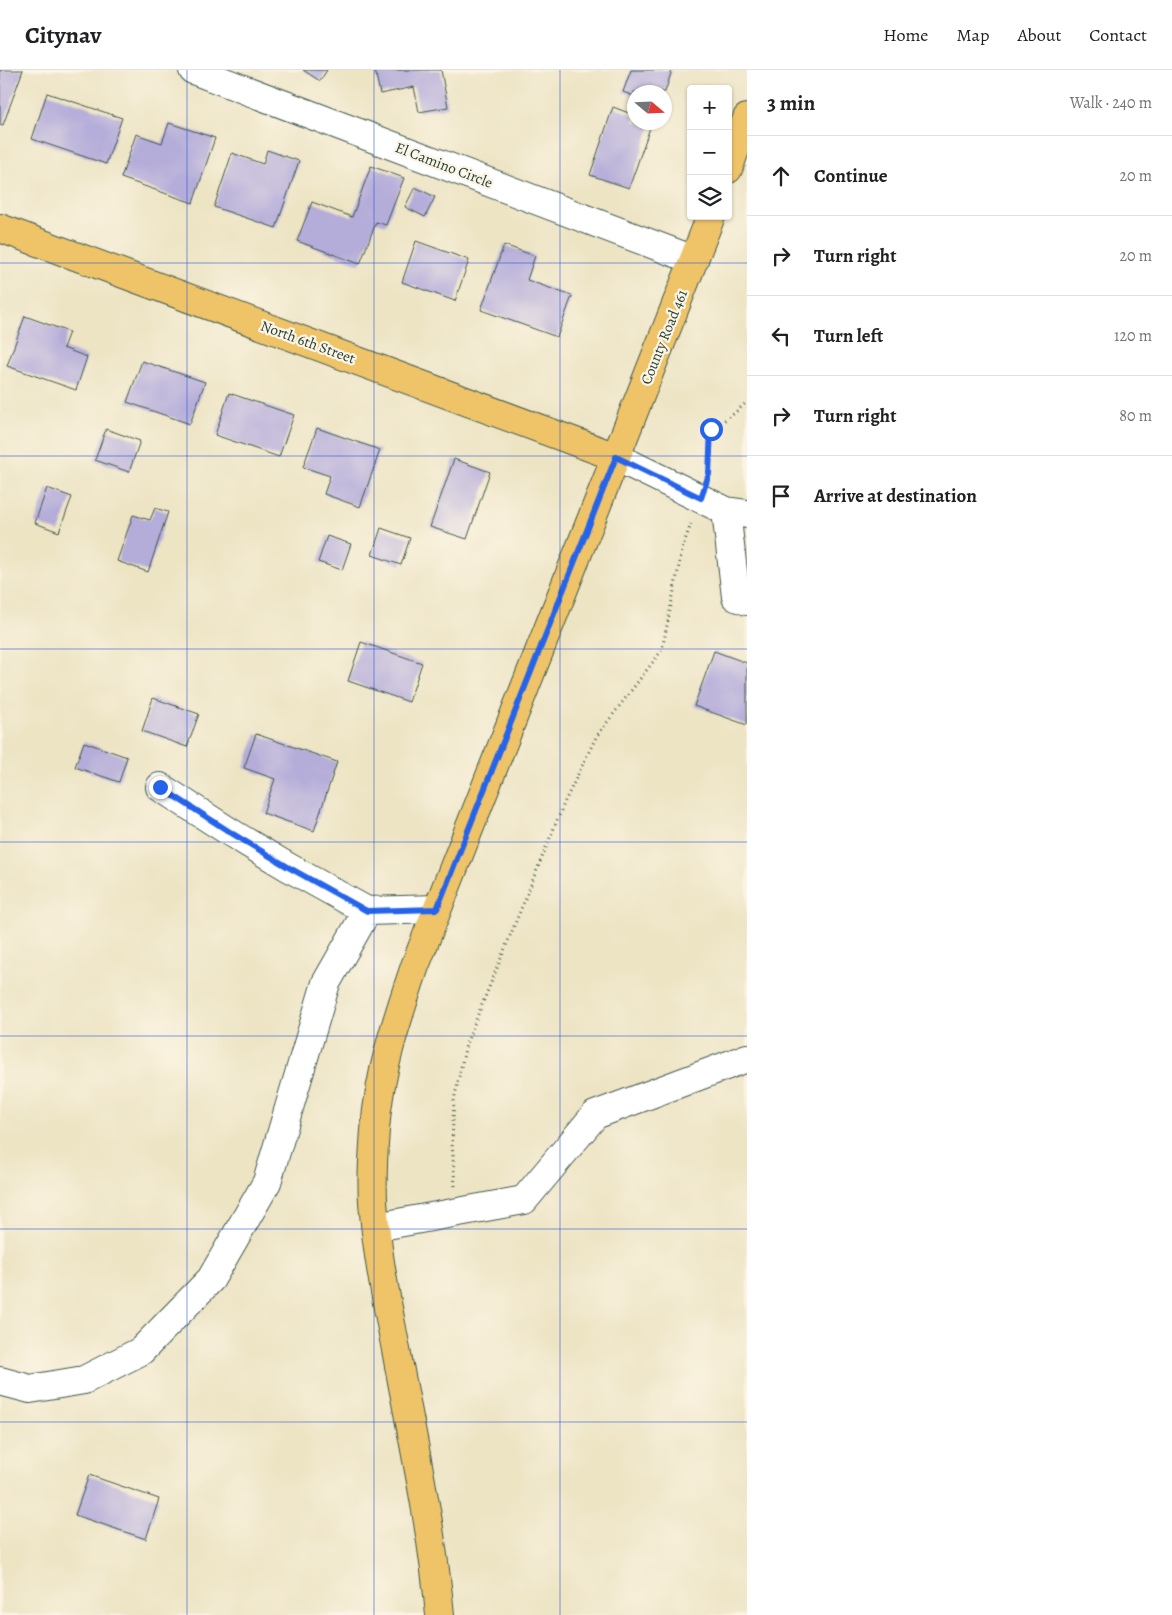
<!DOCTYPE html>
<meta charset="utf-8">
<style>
body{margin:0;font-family:Alegreya,serif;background:#f2f2f2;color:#202124}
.controls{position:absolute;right:15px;top:15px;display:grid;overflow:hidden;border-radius:5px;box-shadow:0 1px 4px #0004}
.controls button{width:45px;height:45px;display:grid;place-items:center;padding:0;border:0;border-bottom:1px solid #e0e0e0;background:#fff;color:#202124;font:25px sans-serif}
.compass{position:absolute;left:627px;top:15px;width:45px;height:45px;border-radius:50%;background:#fff;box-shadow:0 1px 4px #0004;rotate:109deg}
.stop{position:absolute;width:15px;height:15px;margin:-11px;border:4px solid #2563eb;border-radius:50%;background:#fff}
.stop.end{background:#2563eb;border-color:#fff;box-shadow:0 1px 5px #0008}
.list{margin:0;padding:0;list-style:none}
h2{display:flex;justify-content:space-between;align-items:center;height:65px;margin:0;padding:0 20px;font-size:21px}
h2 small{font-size:16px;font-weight:400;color:#757577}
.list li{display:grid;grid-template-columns:32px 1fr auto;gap:15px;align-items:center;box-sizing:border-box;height:80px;padding:0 20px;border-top:1px solid #e0e0e0}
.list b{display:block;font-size:19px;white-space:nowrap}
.list em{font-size:16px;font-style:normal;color:#757577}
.icon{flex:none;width:28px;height:28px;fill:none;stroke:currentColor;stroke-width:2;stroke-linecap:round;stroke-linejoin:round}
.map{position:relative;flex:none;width:747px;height:1545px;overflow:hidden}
header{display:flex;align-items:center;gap:30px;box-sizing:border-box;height:70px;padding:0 25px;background:#fff;border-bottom:1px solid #e0e0e0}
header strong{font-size:24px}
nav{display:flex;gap:28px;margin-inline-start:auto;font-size:18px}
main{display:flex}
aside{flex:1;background:#fff}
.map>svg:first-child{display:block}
</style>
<header>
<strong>Citynav</strong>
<nav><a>Home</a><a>Map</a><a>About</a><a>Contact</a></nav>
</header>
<main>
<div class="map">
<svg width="747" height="1545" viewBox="0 0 747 1545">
<rect width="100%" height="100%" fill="#fcf5e5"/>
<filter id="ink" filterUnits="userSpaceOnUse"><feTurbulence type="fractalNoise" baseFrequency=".02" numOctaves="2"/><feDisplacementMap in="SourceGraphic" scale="10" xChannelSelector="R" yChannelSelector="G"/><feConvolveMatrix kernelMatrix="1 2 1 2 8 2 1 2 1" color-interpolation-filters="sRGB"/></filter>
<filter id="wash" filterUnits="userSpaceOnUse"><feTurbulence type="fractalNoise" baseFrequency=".0096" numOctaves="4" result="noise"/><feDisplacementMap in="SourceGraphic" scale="20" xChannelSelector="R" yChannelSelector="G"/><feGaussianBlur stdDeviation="1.12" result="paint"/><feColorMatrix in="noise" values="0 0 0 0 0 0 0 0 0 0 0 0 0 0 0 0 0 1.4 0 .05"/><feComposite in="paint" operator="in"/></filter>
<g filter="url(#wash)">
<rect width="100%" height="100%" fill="#ede4c4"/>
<g id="blocks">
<path fill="#b4acd9" d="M 0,0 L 23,0 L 3,55 L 0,54 Z
M 303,0 L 327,0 L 320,11 Z
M 375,0 L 441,0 L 448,37 L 419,42 L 414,17 L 380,24 Z
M 631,0 L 672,0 L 665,22 L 634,22 L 634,26 L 623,22 Z
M 47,23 L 122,48 L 106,94 L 32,69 Z
M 613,37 L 634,45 L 634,52 L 652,52 L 629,118 L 590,105 Z
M 169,53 L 215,68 L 193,133 L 121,108 L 136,64 L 162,73 Z
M 267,80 L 299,91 L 276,158 L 214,137 L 232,83 L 263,94 Z
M 371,96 L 404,108 L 386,155 L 376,152 L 360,194 L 297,171 L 312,132 L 352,147 Z
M 415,117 L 435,127 L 425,147 L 405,137 Z
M 416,171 L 469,190 L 455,231 L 402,212 Z
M 504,175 L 535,186 L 527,210 L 572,226 L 557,267 L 481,240 Z
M 25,246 L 69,262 L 63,278 L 87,287 L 76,320 L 7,296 Z
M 142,291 L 205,312 L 190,354 L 127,332 Z
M 229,323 L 294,345 L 279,387 L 215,365 Z
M 317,358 L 380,380 L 360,437 L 324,424 L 330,406 L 303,397 Z
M 106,359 L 140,371 L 129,402 L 95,390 Z
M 454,389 L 490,402 L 467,469 L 430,457 Z
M 47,418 L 72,427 L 59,462 L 35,453 Z
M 155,438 L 168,442 L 148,502 L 117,491 L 133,445 L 150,450 Z
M 381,458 L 410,468 L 401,495 L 372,485 Z
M 327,466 L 351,474 L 342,500 L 318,492 Z
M 361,572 L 422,593 L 409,632 L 348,611 Z
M 714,581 L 747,593 L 747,655 L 694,636 Z
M 153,628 L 199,644 L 187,677 L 142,661 Z
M 256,664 L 337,692 L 314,761 L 263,743 L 275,709 L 244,698 Z
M 84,672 L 127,687 L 119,712 L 75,697 Z
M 89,1405 L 159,1429 L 146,1469 L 75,1445 Z"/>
</g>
</g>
<g filter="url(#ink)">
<use href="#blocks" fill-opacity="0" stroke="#3e564a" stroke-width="1"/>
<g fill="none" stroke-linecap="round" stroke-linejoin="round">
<g stroke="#3e564a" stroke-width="30">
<path id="minor" d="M 193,0 L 694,190
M 616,387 L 726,441 L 747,444
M 726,441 L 736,527 L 747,531
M 160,717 L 233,764 L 288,797 L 367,841
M 376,1157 L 524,1130 L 595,1045 L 747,988
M 0,1311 L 30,1319 L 84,1310 L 141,1281 L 211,1209 L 267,1112 L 326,913 L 367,841 L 437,839"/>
</g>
<g stroke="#3e564a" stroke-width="30">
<path id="major" d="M 728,99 L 747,48
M 0,158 L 616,387
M 440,1545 C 432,1457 413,1371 397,1285 C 388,1237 378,1191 374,1143 C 371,1116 373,1087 375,1060 C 379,1003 397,949 415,896 L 711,146"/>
</g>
<path stroke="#3e564a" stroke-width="3" stroke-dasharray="1 4" stroke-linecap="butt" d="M 709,403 L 711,359 L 731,346 L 747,332
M 455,1116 L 452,1073 L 454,1030 L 466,974 L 565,731 L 596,667 L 662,580 L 683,476 L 691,454"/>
<use href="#minor" stroke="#fff" stroke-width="28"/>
<use href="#major" stroke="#efc469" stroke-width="28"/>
</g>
</g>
<g fill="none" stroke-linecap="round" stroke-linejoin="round" filter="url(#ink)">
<path stroke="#2563eb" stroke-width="6" d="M 160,717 L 233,764 L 288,797 L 367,841 L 437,839 L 616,387 L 701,428 L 709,404 L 711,359"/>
</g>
<path fill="none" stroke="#1d4ed8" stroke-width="1" stroke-opacity="0.55" d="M 187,0 L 187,1545M 374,0 L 374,1545M 560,0 L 560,1545M 0,193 L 747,193M 0,386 L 747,386M 0,579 L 747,579M 0,772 L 747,772M 0,966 L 747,966M 0,1159 L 747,1159M 0,1352 L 747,1352"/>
<g text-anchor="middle" stroke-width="4.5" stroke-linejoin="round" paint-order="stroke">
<g font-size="15" fill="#1f3d34" stroke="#fcf5e5">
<text transform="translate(444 95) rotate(21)" y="5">El Camino Circle</text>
<text transform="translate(664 267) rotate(-68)" y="5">County Road 461</text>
<text transform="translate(308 272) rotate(20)" y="5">North 6th Street</text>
</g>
</g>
</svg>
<div class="controls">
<button>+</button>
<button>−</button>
<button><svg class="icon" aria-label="layers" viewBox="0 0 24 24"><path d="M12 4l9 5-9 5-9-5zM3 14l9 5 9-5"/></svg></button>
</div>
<svg class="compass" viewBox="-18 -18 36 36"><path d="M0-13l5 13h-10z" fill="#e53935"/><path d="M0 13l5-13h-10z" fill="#757577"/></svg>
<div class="stop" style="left:711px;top:359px"></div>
<div class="stop end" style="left:160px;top:717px"></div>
</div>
<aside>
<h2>3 min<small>Walk · 240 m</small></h2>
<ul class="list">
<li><svg class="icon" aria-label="ahead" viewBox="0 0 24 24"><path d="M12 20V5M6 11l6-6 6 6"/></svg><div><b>Continue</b></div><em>20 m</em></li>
<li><svg class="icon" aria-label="right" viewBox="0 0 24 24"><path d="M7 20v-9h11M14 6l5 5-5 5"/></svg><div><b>Turn right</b></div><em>20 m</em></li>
<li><svg class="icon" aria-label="left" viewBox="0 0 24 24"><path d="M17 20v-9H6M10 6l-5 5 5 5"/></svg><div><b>Turn left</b></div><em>120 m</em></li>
<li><svg class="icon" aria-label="right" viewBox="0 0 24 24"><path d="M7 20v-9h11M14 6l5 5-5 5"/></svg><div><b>Turn right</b></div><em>80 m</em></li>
<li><svg class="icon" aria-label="arrive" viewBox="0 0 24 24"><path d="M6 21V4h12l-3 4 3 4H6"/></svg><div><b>Arrive at destination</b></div></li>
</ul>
</aside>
</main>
